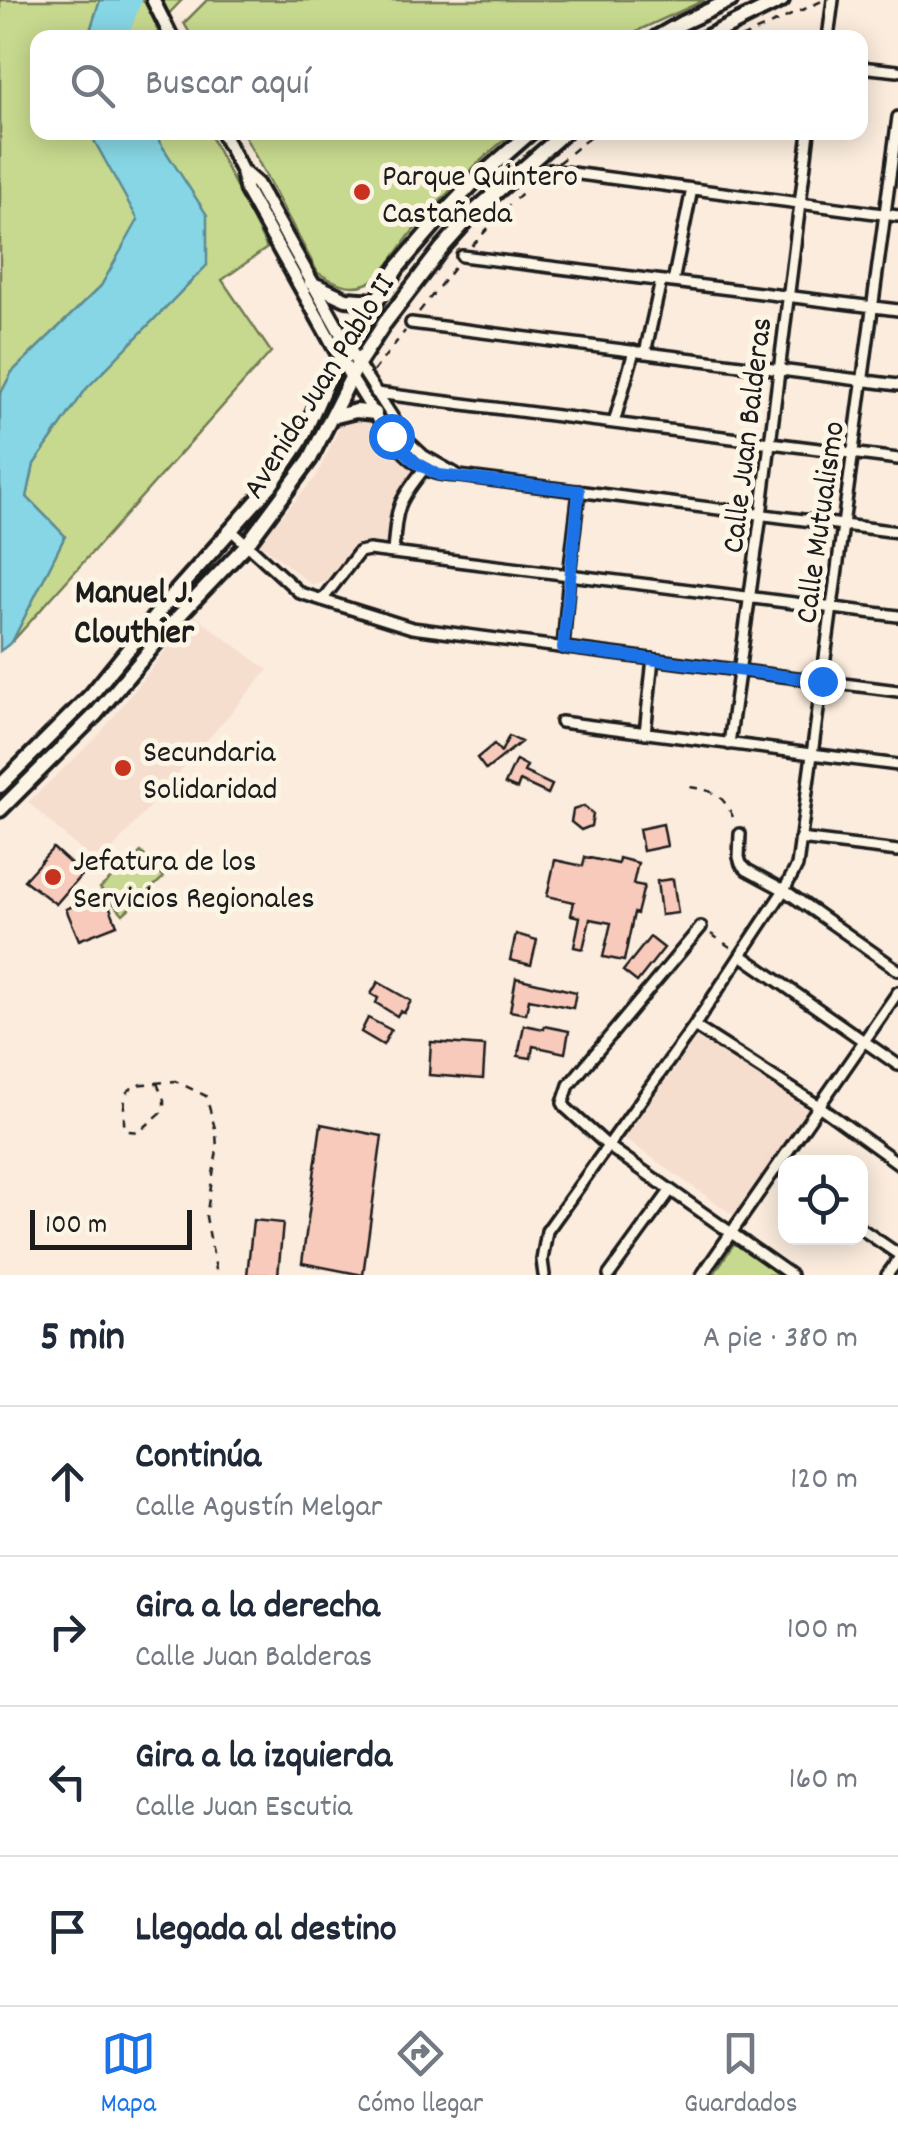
<!DOCTYPE html>
<html lang="es">
<meta charset="utf-8">
<style>
body{margin:0;font-family:Dekko,sans-serif;background:#f2f2f3;color:#1f2937}
.controls{position:absolute;right:30px;bottom:30px;display:grid;overflow:hidden;border-radius:20px;box-shadow:0 5px 25px #0003}
.controls button{width:90px;height:90px;display:grid;place-items:center;padding:0;border:0;border-bottom:2px solid #e0e1e3;background:#fff;color:#1f2937;font:50px sans-serif}
.scale{position:absolute;left:30px;bottom:25px;width:162px;box-sizing:border-box;padding-left:10px;border:5px solid #1c1c1c;border-top:0;font-size:28px;line-height:35px;white-space:nowrap;color:#1c1c1c;-webkit-text-stroke:8px #fcf5e5;paint-order:stroke}
.stop{position:absolute;width:30px;height:30px;margin:-22px;border:8px solid #1a73e8;border-radius:50%;background:#fff}
.stop.end{background:#1a73e8;border-color:#fff;box-shadow:0 2px 10px #0008}
.list{margin:0;padding:0;list-style:none}
h2{display:flex;justify-content:space-between;align-items:center;height:130px;margin:0;padding:0 40px;font-size:42px}
h2 small{font-size:32px;font-weight:400;color:#747a83}
.list li{display:grid;grid-template-columns:65px 1fr auto;gap:30px;align-items:center;box-sizing:border-box;height:150px;padding:0 40px;border-top:2px solid #e0e1e3}
.list b{display:block;font-size:38px;white-space:nowrap}
.list p{margin:0;font-size:32px;white-space:nowrap;color:#747a83}
.list em{font-size:32px;font-style:normal;color:#747a83}
.icon{flex:none;width:55px;height:55px;fill:none;stroke:currentColor;stroke-width:2;stroke-linecap:round;stroke-linejoin:round}
.map{position:relative;flex:none;width:898px;height:1275px;overflow:hidden}
.search{position:absolute;background:#fff;box-shadow:0 5px 25px #0003;left:30px;right:30px;top:30px;height:110px;display:flex;align-items:center;gap:25px;box-sizing:border-box;padding:0 35px;border-radius:20px;color:#747a83;font-size:38px}
.sheet{height:730px;background:#fff}
nav{display:flex;justify-content:space-around;align-items:center;box-sizing:border-box;height:140px;border-top:2px solid #e0e1e3;background:#fff;font-size:28px;color:#747a83}
nav a{display:grid;justify-items:center;gap:5px}
nav .on{color:#1a73e8}
.map>svg:first-child{display:block}
</style>
<div class="map">
<svg width="898" height="1275" viewBox="0 0 898 1275">
<rect width="100%" height="100%" fill="#fbecdd"/>
<filter id="ink" filterUnits="userSpaceOnUse"><feTurbulence type="fractalNoise" baseFrequency=".01" numOctaves="2"/><feDisplacementMap in="SourceGraphic" scale="20" xChannelSelector="R" yChannelSelector="G"/><feConvolveMatrix kernelMatrix="1 2 1 2 8 2 1 2 1" color-interpolation-filters="sRGB"/></filter>
<g filter="url(#ink)">
<path fill="#f6decf" d="M 363,417 L 373,422 L 376,438 L 418,472 L 394,503 L 388,549 L 358,542 L 333,581 L 311,584 L 258,542 L 316,477 L 342,422 Z
M 194,615 L 268,670 L 98,866 L 28,802 L 99,735 Z
M 702,1020 L 813,1105 L 733,1215 L 621,1136 Z"/>
<path fill="#c7d98e" stroke="#727a55" stroke-width="2.5" d="M 0,0 L 100,0 L 88,37 L 38,38 L 38,132 L 90,133 L 139,220 L 101,286 L 12,372 L 0,395 Z
M 123,0 L 182,0 L 156,27 L 161,38 L 130,37 Z
M 207,0 L 705,0 L 641,29 L 630,37 L 192,37 L 184,23 Z
M 156,133 L 209,133 L 267,248 L 222,280 L 271,352 L 12,642 L 65,536 L 27,497 L 34,464 L 86,389 L 207,265 Z
M 243,133 L 513,133 C 477,161 444,196 413,231 C 401,245 384,276 368,283 C 350,291 334,282 318,273 Z
M 141,852 L 164,877 L 123,914 L 100,888 Z
M 735,1242 L 781,1275 L 713,1275 Z"/>
<path fill="#87d6e5" stroke="#5c8c95" stroke-width="2.5" d="M 100,0 L 123,0 L 130,37 L 88,37 Z
M 90,133 L 156,133 L 159,141 L 207,215 L 207,265 L 86,389 L 34,464 L 27,497 L 65,536 L 12,642 L 0,651 L 0,395 L 12,372 L 101,286 L 138,220 Z"/>
<g fill="none" stroke-linecap="round" stroke-linejoin="round">
<path stroke="#87d6e5" stroke-width="20" d="M 117,38 L 131,0"/>
</g>
<path fill="#f8cabb" stroke="#1c1c1c" stroke-width="2.5" d="M 509,736 L 521,742 L 486,770 L 477,758 L 494,744 L 501,752 Z
M 516,760 L 527,766 L 524,772 L 552,785 L 548,794 L 520,781 L 517,789 L 505,784 Z
M 584,806 L 593,814 L 591,826 L 581,830 L 571,822 L 573,810 Z
M 663,824 L 667,846 L 643,851 L 639,829 Z
M 53,848 L 82,874 L 56,904 L 24,880 Z
M 585,857 L 618,864 L 619,858 L 638,863 L 633,884 L 644,886 L 637,914 L 634,913 L 624,961 L 603,957 L 611,923 L 590,919 L 583,949 L 574,947 L 580,917 L 571,915 L 574,902 L 547,896 L 555,860 L 583,866 Z
M 673,879 L 678,913 L 661,915 L 657,881 Z
M 104,893 L 117,925 L 79,940 L 66,909 Z
M 516,934 L 537,940 L 531,965 L 510,960 Z
M 650,937 L 664,948 L 637,982 L 623,971 Z
M 516,978 L 576,992 L 573,1008 L 529,999 L 526,1014 L 510,1011 Z
M 378,982 L 411,1001 L 404,1013 L 400,1011 L 397,1016 L 376,1003 L 378,998 L 371,994 Z
M 368,1018 L 391,1030 L 383,1045 L 361,1032 Z
M 524,1025 L 544,1029 L 544,1026 L 569,1031 L 565,1053 L 533,1046 L 531,1058 L 518,1056 Z
M 431,1042 L 485,1046 L 483,1079 L 429,1075 Z
M 321,1124 L 382,1136 L 363,1275 L 302,1263 Z
M 253,1220 L 283,1223 L 278,1275 L 247,1275 Z"/>
<g fill="none" stroke-linecap="round" stroke-linejoin="round">
<g stroke="#1c1c1c" stroke-width="16">
<path id="minor" d="M 828,38 L 833,0
M 860,67 L 898,71
M 549,170 L 898,216
M 462,256 L 898,310
M 673,282 L 692,189
M 411,323 L 898,385
M 645,353 L 661,281
M 358,364 L 408,441 L 424,456 L 456,474
M 351,377 C 371,407 399,462 435,473 C 442,476 450,475 459,476 L 898,532
M 376,393 L 898,459
M 614,423 L 634,351
M 231,530 L 300,593 L 412,628 L 898,691
M 393,552 C 397,507 396,504 424,469
M 322,600 L 359,552 L 369,550 L 898,616
M 563,648 L 569,575 L 579,491
M 561,722 L 898,765
M 645,733 L 653,659
M 729,744 L 761,515 L 809,132
M 740,834 L 739,857 L 741,864 L 747,870 L 784,890 L 898,970
M 800,839 L 898,851
M 701,927 L 569,1085 L 563,1103 L 566,1108 L 608,1146 L 791,1275
M 741,955 L 898,1065
M 694,1026 L 819,1106 L 898,1163
M 860,1228 L 898,1254
M 544,1275 L 542,1260 L 547,1231 L 694,1026 L 784,890 L 797,866 L 898,117
M 609,1275 L 670,1191
M 702,1275 L 898,992
M 887,1275 L 898,1260"/>
</g>
<g stroke="#1c1c1c" stroke-width="19">
<path id="tertiary" d="M 153,0 L 172,38
M 222,132 L 242,171 L 246,190 L 351,377
M 242,171 L 257,184 L 358,364"/>
</g>
<g stroke="#1c1c1c" stroke-width="20">
<path id="secondary" d="M 656,38 L 682,23 L 731,0
M 705,38 L 782,0
M 311,283 L 346,299 L 376,301
M 332,417 L 356,411 L 375,413
M 0,786 L 91,695 L 165,604 L 271,485 L 300,442 L 326,384 L 348,345 L 398,267 L 445,212 L 475,181 L 531,132
M 0,810 L 96,714 L 177,618 L 247,544 L 310,459 L 358,364 L 384,324 L 442,248 L 476,210 L 565,132"/>
</g>
<path stroke="#1c1c1c" stroke-width="2.5" stroke-dasharray="8 8" stroke-linecap="butt" d="M 741,38 L 822,1
M 558,163 L 596,132
M 472,246 L 509,205 L 540,177
M 419,312 L 457,264
M 373,372 L 405,331
M 690,787 C 719,791 725,798 736,824
M 711,934 L 733,949
M 157,1083 L 164,1100 L 164,1110 L 139,1132 L 128,1131 L 124,1123 L 124,1107 L 126,1093 L 135,1085 L 175,1081 L 206,1096 L 216,1132 L 217,1150 L 206,1217 L 217,1275"/>
<use href="#minor" stroke="#fcf5e5" stroke-width="9"/>
<use href="#tertiary" stroke="#fcf5e5" stroke-width="11"/>
<use href="#secondary" stroke="#fcf5e5" stroke-width="12"/>
</g>
</g>
<g fill="none" stroke-linecap="round" stroke-linejoin="round" filter="url(#ink)">
<path stroke="#1a73e8" stroke-width="12" d="M 391,436 L 415,462 L 439,475 L 579,491 L 563,648 L 822,681"/>
</g>
<g fill="#c8321e" stroke="#fcf5e5" stroke-width="4">
<circle cx="362" cy="192" r="10"/>
<circle cx="123" cy="768" r="10"/>
<circle cx="53" cy="877" r="10"/>
</g>
<g text-anchor="middle" stroke-width="10" stroke-linejoin="round" paint-order="stroke">
<g font-size="32" fill="#1c1c1c" stroke="#fcf5e5" text-anchor="start">
<text x="382" y="185">Parque Quintero<tspan x="382" dy="37">Castañeda</tspan></text>
<text x="143" y="761">Secundaria<tspan x="143" dy="37">Solidaridad</tspan></text>
<text x="73" y="870">Jefatura de los<tspan x="73" dy="37">Servicios Regionales</tspan></text>
</g>
<g font-size="32" fill="#1c1c1c" stroke="#fcf5e5">
<text transform="translate(317 385) rotate(-58)" y="11">Avenida Juan Pablo II</text>
<text transform="translate(745 435) rotate(-83)" y="11">Calle Juan Balderas</text>
<text transform="translate(818 522) rotate(-82)" y="11">Calle Mutualismo</text>
</g>
<g font-size="35" font-weight="bold" fill="#1c1c1c" stroke="#fcf5e5">
<text x="134" y="602">Manuel J.<tspan x="134" dy="40">Clouthier</tspan></text>
</g>
</g>
</svg>
<div class="controls">
<button><svg class="icon" aria-label="locate" viewBox="0 0 24 24"><circle cx="12" cy="12" r="6"/><path d="M12 2v4M12 18v4M2 12h4M18 12h4"/></svg></button>
</div>
<div class="scale">100 m</div>
<div class="stop" style="left:391px;top:436px"></div>
<div class="stop end" style="left:822px;top:681px"></div>
<div class="search"><svg class="icon" aria-label="search" viewBox="0 0 24 24"><circle cx="10" cy="10" r="6"/><path d="M15 15l6 6"/></svg>Buscar aquí</div>
</div>
<section class="sheet">
<h2>5 min<small>A pie · 380 m</small></h2>
<ul class="list">
<li><svg class="icon" aria-label="ahead" viewBox="0 0 24 24"><path d="M12 20V5M6 11l6-6 6 6"/></svg><div><b>Continúa</b><p>Calle Agustín Melgar</p></div><em>120 m</em></li>
<li><svg class="icon" aria-label="right" viewBox="0 0 24 24"><path d="M7 20v-9h11M14 6l5 5-5 5"/></svg><div><b>Gira a la derecha</b><p>Calle Juan Balderas</p></div><em>100 m</em></li>
<li><svg class="icon" aria-label="left" viewBox="0 0 24 24"><path d="M17 20v-9H6M10 6l-5 5 5 5"/></svg><div><b>Gira a la izquierda</b><p>Calle Juan Escutia</p></div><em>160 m</em></li>
<li><svg class="icon" aria-label="arrive" viewBox="0 0 24 24"><path d="M6 21V4h12l-3 4 3 4H6"/></svg><div><b>Llegada al destino</b></div></li>
</ul>
</section>
<nav>
<a class="on"><svg class="icon" aria-label="map" viewBox="0 0 24 24"><path d="M3 6l6-2 6 2 6-2v14l-6 2-6-2-6 2zM9 4v14M15 6v14"/></svg>Mapa</a>
<a><svg class="icon" aria-label="directions" viewBox="0 0 24 24"><path d="M12 3l9 9-9 9-9-9zM9 14v-3h6M13 9l2 2-2 2"/></svg>Cómo llegar</a>
<a><svg class="icon" aria-label="saved" viewBox="0 0 24 24"><path d="M7 4h10v16l-5-4-5 4z"/></svg>Guardados</a>
</nav>
